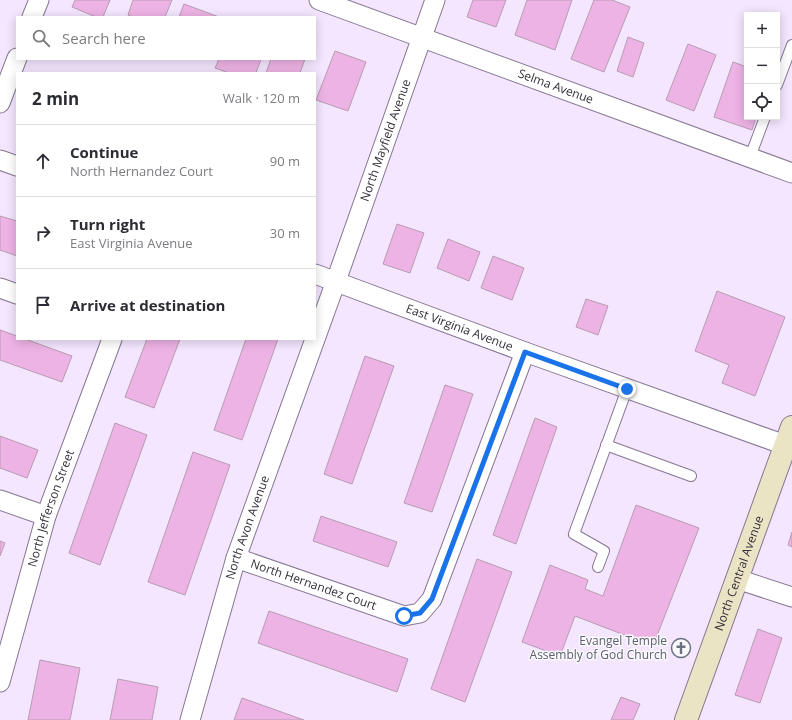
<!DOCTYPE html>
<meta charset="utf-8">
<style>
body{margin:0;font-family:"Open Sans",sans-serif;background:#f2f2f3;color:#2b2b33}
.controls{position:absolute;right:12px;top:12px;display:grid;overflow:hidden;border-radius:0px;box-shadow:0 2px 10px #0003}
.controls button{width:36px;height:36px;display:grid;place-items:center;padding:0;border:0;border-bottom:1px solid #e1e1e2;background:#fff;color:#2b2b33;font:20px sans-serif}
.stop{position:absolute;width:12px;height:12px;margin:-9px;border:3px solid #1a73e8;border-radius:50%;background:#fff}
.stop.end{background:#1a73e8;border-color:#fff;box-shadow:0 1px 4px #0008}
.list{margin:0;padding:0;list-style:none}
h2{display:flex;justify-content:space-between;align-items:center;height:52px;margin:0;padding:0 16px;font-size:17px}
h2 small{font-size:13px;font-weight:400;color:#7c7c81}
.list li{display:grid;grid-template-columns:26px 1fr auto;gap:12px;align-items:center;box-sizing:border-box;height:72px;padding:0 16px;border-top:1px solid #e1e1e2}
.list b{display:block;font-size:15px;white-space:nowrap}
.list p{margin:0;font-size:13px;white-space:nowrap;color:#7c7c81}
.list em{font-size:13px;font-style:normal;color:#7c7c81}
.icon{flex:none;width:22px;height:22px;fill:none;stroke:currentColor;stroke-width:2;stroke-linecap:round;stroke-linejoin:round}
.map{position:relative;flex:none;width:792px;height:720px;overflow:hidden}
.search{position:absolute;background:#fff;box-shadow:0 2px 10px #0003;left:16px;top:16px;width:300px;height:44px;display:flex;align-items:center;gap:10px;box-sizing:border-box;padding:0 14px;border-radius:0px;color:#7c7c81;font-size:15px}
.panel{position:absolute;background:#fff;box-shadow:0 2px 10px #0003;left:16px;top:72px;width:300px;height:268px;border-radius:0px}
.map>svg:first-child{display:block}
</style>
<div class="map">
<svg width="792" height="720" viewBox="0 0 792 720">
<rect width="100%" height="100%" fill="#f3e6fe"/>
<path fill="#edb3e4" stroke="#b79cb2" d="M 75,0 L 110,0 L 103,17 L 96,17 L 72,7 Z
M 133,0 L 172,0 L 165,17 L 133,17 L 128,15 Z
M 473,0 L 506,0 L 496,27 L 467,17 Z
M 527,0 L 572,0 L 555,50 L 515,35 Z
M 594,0 L 612,0 L 630,7 L 604,72 L 571,59 Z
M 184,4 L 219,17 L 179,17 Z
M 628,37 L 644,43 L 633,77 L 617,71 Z
M 688,44 L 716,55 L 694,111 L 666,100 Z
M 335,51 L 366,62 L 348,111 L 316,100 Z
M 219,59 L 261,59 L 256,73 L 229,73 L 215,68 Z
M 271,59 L 305,59 L 300,73 L 266,73 Z
M 733,62 L 747,67 L 747,117 L 756,117 L 752,130 L 714,117 Z
M 0,216 L 17,221 L 17,256 L 0,250 Z
M 397,224 L 424,233 L 410,273 L 383,264 Z
M 448,239 L 480,252 L 469,281 L 437,268 Z
M 493,256 L 524,268 L 512,300 L 481,288 Z
M 717,291 L 785,317 L 755,396 L 722,383 L 729,365 L 695,351 Z
M 586,299 L 608,306 L 598,335 L 576,327 Z
M 0,330 L 17,336 L 17,339 L 25,339 L 72,356 L 62,382 L 0,360 Z
M 147,339 L 180,339 L 154,408 L 125,397 Z
M 246,339 L 278,339 L 242,440 L 214,430 Z
M 365,356 L 394,366 L 352,484 L 324,474 Z
M 445,385 L 473,394 L 432,512 L 404,503 Z
M 535,418 L 557,427 L 516,544 L 493,535 Z
M 115,423 L 147,435 L 100,565 L 69,553 Z
M 0,436 L 38,450 L 27,478 L 0,468 Z
M 193,452 L 230,465 L 185,595 L 148,582 Z
M 636,505 L 699,528 L 653,646 L 575,616 L 560,656 L 522,642 L 550,565 L 588,580 L 585,589 L 603,596 Z
M 321,516 L 397,542 L 388,567 L 313,541 Z
M 792,532 L 792,547 L 788,545 Z
M 0,541 L 5,543 L 0,556 Z
M 477,559 L 512,572 L 465,702 L 431,689 Z
M 269,611 L 408,659 L 397,692 L 258,643 Z
M 758,629 L 782,638 L 760,703 L 735,695 Z
M 40,660 L 80,668 L 70,720 L 28,720 Z
M 118,679 L 158,687 L 152,720 L 110,720 Z
M 621,697 L 640,704 L 633,720 L 611,720 Z
M 242,698 L 304,720 L 234,720 Z"/>
<g fill="none" stroke-linecap="round" stroke-linejoin="round">
<g stroke="#867792" stroke-width="12">
<path id="lane" d="M 777,85 L 792,45
M 750,157 L 765,117
M 606,445 L 691,476
M 598,567 L 604,551 L 574,534 L 627,389"/>
</g>
<g stroke="#867792" stroke-width="21">
<g id="street">
<path id="s1" d="M 319,0 L 792,173"/>
<path d="M 32,17 L 39,0"/>
<path d="M 0,103 L 17,58"/>
<path d="M 0,160 L 17,166"/>
<path id="s2" d="M 315,274 L 525,352 L 785,445"/>
<path d="M 0,288 L 17,294"/>
<path d="M 0,500 L 46,516"/>
<path id="s3" d="M 236,558 L 404,616 L 420,613 L 432,599 L 525,352"/>
<path d="M 737,579 L 792,597"/>
<path id="s4" d="M 0,682 L 46,516 L 112,339"/>
<path id="s5" d="M 190,720 L 236,558 L 336,281 L 435,0"/>
</g>
</g>
<g stroke="#867792" stroke-width="24">
<g id="secondary">
<path id="s6" d="M 686,720 L 792,427"/>
</g>
</g>
<use href="#lane" stroke="#fff" stroke-width="10"/>
<use href="#street" stroke="#fff" stroke-width="19"/>
<use href="#secondary" stroke="#eae4c5" stroke-width="22"/>
</g>
<g fill="none" stroke-linecap="round" stroke-linejoin="round">
<path stroke="#1a73e8" stroke-width="5" d="M 404,616 L 420,613 L 432,599 L 525,352 L 627,389"/>
</g>
<defs>
<g id="church-ring" transform="scale(1)"><circle r="9.5" fill="#fbf8fe" stroke="#6b7280" stroke-width="1.5"/><path d="M-1.2-6h2.4v3.5h3.3v2.4h-3.3V6h-2.4V-.1h-3.3v-2.4h3.3Z" fill="#6b7280"/></g>
</defs>
<g fill-rule="evenodd">
<use href="#church-ring" x="681" y="648"/>
</g>
<g text-anchor="middle" stroke-width="3" stroke-linejoin="round" paint-order="stroke">
<g font-size="12" fill="#342e39" stroke="#fbf8fe">
<text dy="4" stroke="none"><textPath href="#s1" startOffset="252">Selma Avenue</textPath></text>
<text dy="4" stroke="none"><textPath href="#s5" startOffset="612">North Mayfield Avenue</textPath></text>
<text dy="4" stroke="none"><textPath href="#s2" startOffset="154">East Virginia Avenue</textPath></text>
<text dy="4" stroke="none"><textPath href="#s4" startOffset="181">North Jefferson Street</textPath></text>
<text dy="4" stroke="none"><textPath href="#s5" startOffset="201">North Avon Avenue</textPath></text>
<text dy="4" stroke="none"><textPath href="#s6" startOffset="156">North Central Avenue</textPath></text>
<text dy="4" stroke="none"><textPath href="#s3" startOffset="82">North Hernandez Court</textPath></text>
</g>
<g font-size="12" fill="#5b616d" stroke="#fbf8fe" text-anchor="end">
<text x="667" y="645">Evangel Temple<tspan x="667" dy="14">Assembly of God Church</tspan></text>
</g>
</g>
</svg>
<div class="controls">
<button>+</button>
<button>−</button>
<button><svg class="icon" aria-label="locate" viewBox="0 0 24 24"><circle cx="12" cy="12" r="6"/><path d="M12 2v4M12 18v4M2 12h4M18 12h4"/></svg></button>
</div>
<div class="stop" style="left:404px;top:616px"></div>
<div class="stop end" style="left:627px;top:389px"></div>
<div class="search"><svg class="icon" aria-label="search" viewBox="0 0 24 24"><circle cx="10" cy="10" r="6"/><path d="M15 15l6 6"/></svg>Search here</div>
<section class="panel">
<h2>2 min<small>Walk · 120 m</small></h2>
<ul class="list">
<li><svg class="icon" aria-label="ahead" viewBox="0 0 24 24"><path d="M12 20V5M6 11l6-6 6 6"/></svg><div><b>Continue</b><p>North Hernandez Court</p></div><em>90 m</em></li>
<li><svg class="icon" aria-label="right" viewBox="0 0 24 24"><path d="M7 20v-9h11M14 6l5 5-5 5"/></svg><div><b>Turn right</b><p>East Virginia Avenue</p></div><em>30 m</em></li>
<li><svg class="icon" aria-label="arrive" viewBox="0 0 24 24"><path d="M6 21V4h12l-3 4 3 4H6"/></svg><div><b>Arrive at destination</b></div></li>
</ul>
</section>
</div>
